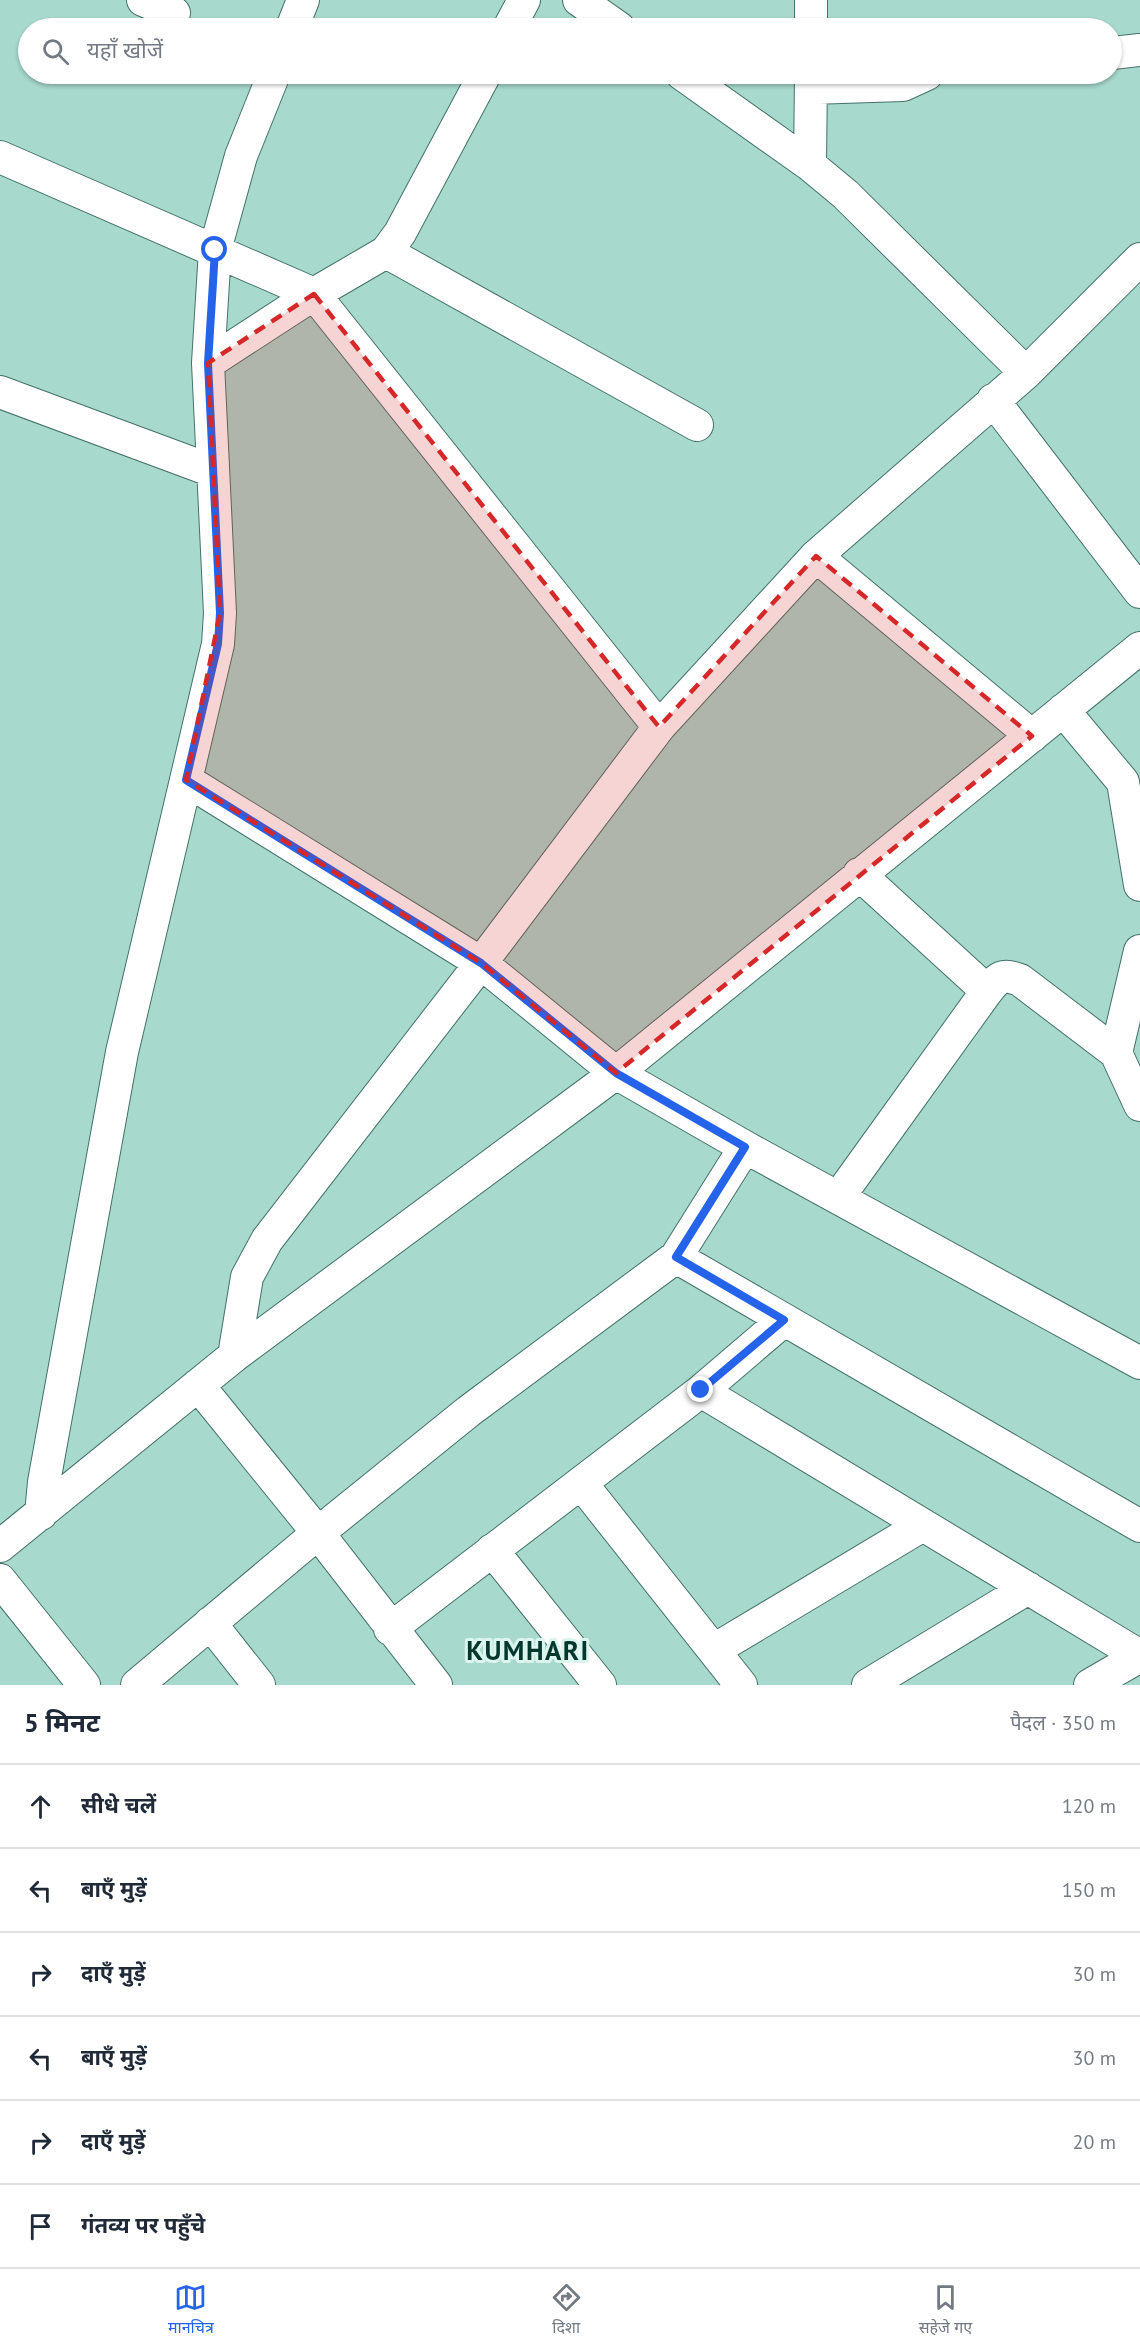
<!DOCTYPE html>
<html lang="hi">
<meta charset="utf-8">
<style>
body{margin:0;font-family:"PT Sans","Noto Sans Devanagari",sans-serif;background:#f2f2f3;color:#1f2937}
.stop{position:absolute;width:18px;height:18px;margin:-14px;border:4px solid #2563eb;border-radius:50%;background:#fff}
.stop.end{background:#2563eb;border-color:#fff;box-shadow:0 2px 6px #0008}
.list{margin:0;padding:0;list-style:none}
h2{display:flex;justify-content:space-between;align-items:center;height:78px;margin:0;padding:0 24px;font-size:26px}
h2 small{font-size:20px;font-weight:400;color:#747a83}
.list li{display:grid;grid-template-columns:39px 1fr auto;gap:18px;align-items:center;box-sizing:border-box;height:84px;padding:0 24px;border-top:2px solid #e0e1e3}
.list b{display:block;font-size:22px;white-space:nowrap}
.list em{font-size:20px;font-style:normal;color:#747a83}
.icon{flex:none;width:33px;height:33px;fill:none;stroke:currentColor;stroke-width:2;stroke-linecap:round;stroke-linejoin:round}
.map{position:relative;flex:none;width:1140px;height:1685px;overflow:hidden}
.search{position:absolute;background:#fff;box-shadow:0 2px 4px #0004;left:18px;right:18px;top:18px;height:66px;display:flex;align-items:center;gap:15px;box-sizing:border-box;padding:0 21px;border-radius:33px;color:#747a83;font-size:22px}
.sheet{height:582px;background:#fff}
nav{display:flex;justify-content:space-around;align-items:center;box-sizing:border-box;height:84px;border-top:2px solid #e0e1e3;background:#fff;font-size:16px;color:#747a83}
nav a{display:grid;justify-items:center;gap:3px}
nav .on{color:#2563eb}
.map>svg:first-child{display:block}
</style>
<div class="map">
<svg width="1140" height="1685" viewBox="0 0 1140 1685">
<rect width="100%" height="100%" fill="#a7d9cd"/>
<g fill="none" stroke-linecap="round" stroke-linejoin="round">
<g stroke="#437268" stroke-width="34">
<path id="minor" d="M 143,0 L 174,13
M 579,0 L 619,28
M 292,28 L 303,0
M 509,28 L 524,0
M 811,28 L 811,0
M 1112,53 L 1140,50
M 682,74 L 810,165 L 845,194 L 1026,373
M 811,88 L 903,85 L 927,74
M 0,157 L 314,294 L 659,727
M 810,165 L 811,74
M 386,252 L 697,425
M 208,363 L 215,250 L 241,156 L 274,74
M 0,392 L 213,471
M 993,400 L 1140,592
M 816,556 L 1032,736
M 1063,710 L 1123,782 L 1140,885
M 186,780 L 481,963 L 616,1073 L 745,1147 L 1140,1363
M 1140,951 L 1116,1053 L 1140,1105
M 987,991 C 998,977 1003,973 1020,980 L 1116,1053
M 838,1198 L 987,991 L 859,874
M 676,1257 L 1140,1526
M 234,1356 L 247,1277 L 267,1240 L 481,963 L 659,727 L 816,556 L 1026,373 L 1140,259
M 198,1385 L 318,1533 L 436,1685
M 701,1391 L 1140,1656 L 1090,1685
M 581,1483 L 741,1685
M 41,1514 L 44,1482 L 122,1052 L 218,644 L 220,613 L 208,363 L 314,294 L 386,252 L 400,233 L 485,74
M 0,1546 L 234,1356 L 616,1073 L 1140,648
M 492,1550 L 600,1685
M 0,1580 L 84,1685
M 210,1623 L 259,1685
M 390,1629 L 701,1391 L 784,1320
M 714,1650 L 923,1525
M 137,1685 L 318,1533 L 469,1411 L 676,1257 L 745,1147
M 868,1685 L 1028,1588"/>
</g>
<use href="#minor" stroke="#fff" stroke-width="32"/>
</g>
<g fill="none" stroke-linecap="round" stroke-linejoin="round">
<path stroke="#2563eb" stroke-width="8" d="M 215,250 L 208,363 L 220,613 L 218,644 L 186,780 L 481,963 L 616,1073 L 745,1147 L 676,1257 L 784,1320 L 701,1390"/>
</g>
<path fill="#d62828" fill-opacity="0.2" stroke="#d62828" stroke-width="4.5" stroke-dasharray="12 8" stroke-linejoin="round" d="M 314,294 L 659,727 L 816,556 L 1032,736 L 616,1073 L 481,963 L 186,780 L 220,613 L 208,363 Z"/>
<g text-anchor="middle" stroke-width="6" stroke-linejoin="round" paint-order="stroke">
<g font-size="27" font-weight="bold" letter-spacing="1.5" fill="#02372e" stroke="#dbf4ed">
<text x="528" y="1660">KUMHARI</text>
</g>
</g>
</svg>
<div class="stop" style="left:215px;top:250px"></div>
<div class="stop end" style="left:701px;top:1390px"></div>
<div class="search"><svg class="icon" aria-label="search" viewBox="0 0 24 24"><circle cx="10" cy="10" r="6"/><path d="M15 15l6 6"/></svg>यहाँ खोजें</div>
</div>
<section class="sheet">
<h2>5 मिनट<small>पैदल · 350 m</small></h2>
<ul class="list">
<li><svg class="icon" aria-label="ahead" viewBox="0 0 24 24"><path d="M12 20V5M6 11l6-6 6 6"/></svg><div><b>सीधे चलें</b></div><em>120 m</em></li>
<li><svg class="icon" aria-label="left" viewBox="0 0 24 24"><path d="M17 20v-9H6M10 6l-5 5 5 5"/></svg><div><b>बाएँ मुड़ें</b></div><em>150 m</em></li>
<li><svg class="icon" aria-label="right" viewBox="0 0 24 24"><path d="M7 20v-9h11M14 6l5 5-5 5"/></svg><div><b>दाएँ मुड़ें</b></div><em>30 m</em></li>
<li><svg class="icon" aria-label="left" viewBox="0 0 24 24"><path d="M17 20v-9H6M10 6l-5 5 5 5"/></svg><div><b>बाएँ मुड़ें</b></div><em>30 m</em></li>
<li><svg class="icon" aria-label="right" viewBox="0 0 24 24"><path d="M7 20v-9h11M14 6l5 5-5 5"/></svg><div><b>दाएँ मुड़ें</b></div><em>20 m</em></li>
<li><svg class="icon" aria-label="arrive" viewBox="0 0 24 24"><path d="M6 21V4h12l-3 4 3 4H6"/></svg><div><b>गंतव्य पर पहुँचे</b></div></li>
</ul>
</section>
<nav>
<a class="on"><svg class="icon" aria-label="map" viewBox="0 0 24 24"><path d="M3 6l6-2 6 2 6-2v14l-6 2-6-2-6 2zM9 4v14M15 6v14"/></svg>मानचित्र</a>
<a><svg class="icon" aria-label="directions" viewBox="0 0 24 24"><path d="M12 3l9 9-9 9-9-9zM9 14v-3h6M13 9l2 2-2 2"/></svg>दिशा</a>
<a><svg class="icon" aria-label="saved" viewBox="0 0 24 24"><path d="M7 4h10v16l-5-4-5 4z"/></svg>सहेजे गए</a>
</nav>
